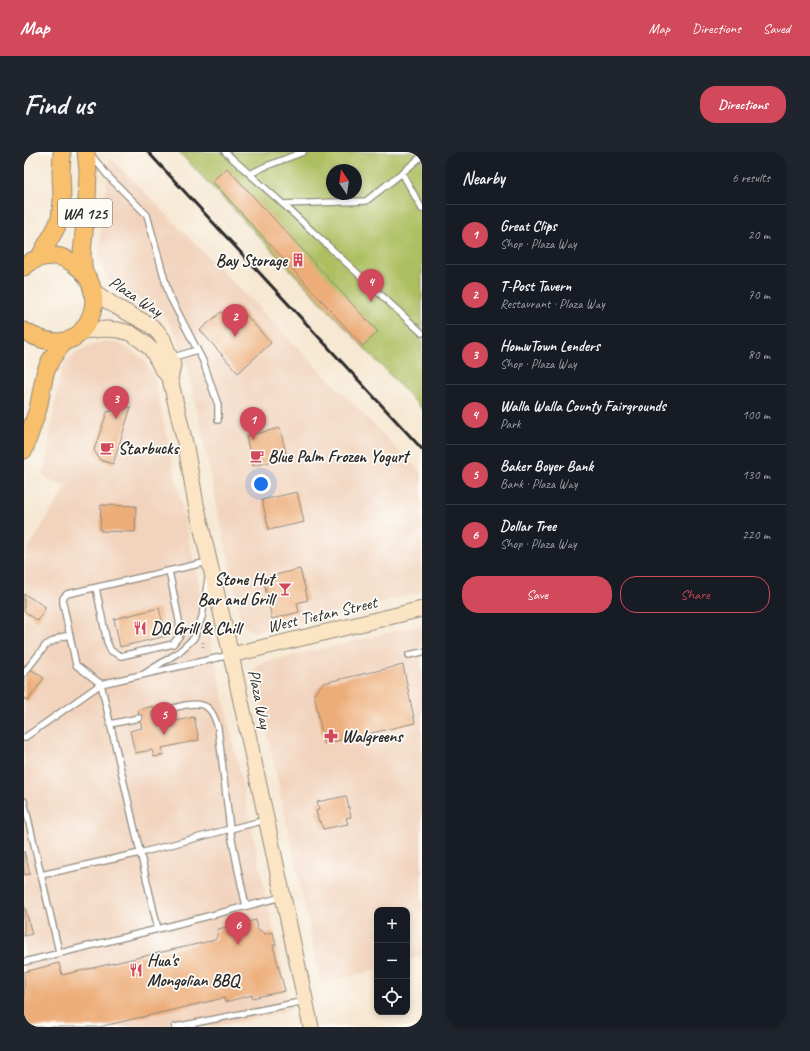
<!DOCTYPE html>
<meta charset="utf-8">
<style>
body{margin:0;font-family:Caveat,sans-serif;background:#20242c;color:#f1f3f6}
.controls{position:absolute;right:12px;bottom:12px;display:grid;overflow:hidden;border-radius:8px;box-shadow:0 2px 6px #0003}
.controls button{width:36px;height:36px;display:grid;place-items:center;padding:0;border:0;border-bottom:1px solid #363941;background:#171b24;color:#f1f3f6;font:20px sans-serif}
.compass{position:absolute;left:302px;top:12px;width:36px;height:36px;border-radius:50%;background:#171b24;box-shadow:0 2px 6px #0003;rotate:347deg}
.you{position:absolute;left:237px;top:332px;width:14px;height:14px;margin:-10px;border:3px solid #fff;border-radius:50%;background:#1a73e8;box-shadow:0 0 0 6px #1a73e833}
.badge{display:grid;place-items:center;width:26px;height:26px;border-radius:50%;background:#d1495b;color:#fff;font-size:13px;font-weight:700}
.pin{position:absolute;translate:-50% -33px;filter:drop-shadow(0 1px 2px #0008)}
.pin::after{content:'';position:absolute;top:21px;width:14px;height:12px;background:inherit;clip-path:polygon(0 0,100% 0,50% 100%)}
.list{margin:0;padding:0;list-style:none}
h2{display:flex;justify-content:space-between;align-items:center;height:52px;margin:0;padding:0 16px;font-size:17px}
h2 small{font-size:13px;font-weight:400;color:#9ea1a6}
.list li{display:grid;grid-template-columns:26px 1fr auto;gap:12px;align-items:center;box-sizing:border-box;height:60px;padding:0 16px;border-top:1px solid #363941}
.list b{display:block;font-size:15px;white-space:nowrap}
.list p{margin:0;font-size:13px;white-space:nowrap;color:#9ea1a6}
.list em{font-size:13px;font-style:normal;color:#9ea1a6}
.actions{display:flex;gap:8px;padding:12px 16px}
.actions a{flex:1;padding:9px 0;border:1px solid #d1495b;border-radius:16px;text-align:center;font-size:14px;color:#d1495b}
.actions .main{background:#d1495b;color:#fff}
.icon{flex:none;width:22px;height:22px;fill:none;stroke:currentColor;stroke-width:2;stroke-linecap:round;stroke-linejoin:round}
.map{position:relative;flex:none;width:398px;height:875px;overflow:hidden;border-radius:16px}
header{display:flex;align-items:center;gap:24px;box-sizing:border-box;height:56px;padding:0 20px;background:#d1495b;color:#fff}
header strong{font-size:19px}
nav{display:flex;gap:22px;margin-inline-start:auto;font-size:14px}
.intro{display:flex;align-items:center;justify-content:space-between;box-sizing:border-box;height:96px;padding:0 24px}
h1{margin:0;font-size:28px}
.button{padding:10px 18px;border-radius:16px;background:#d1495b;color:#fff;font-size:14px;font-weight:700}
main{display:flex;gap:24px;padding:0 24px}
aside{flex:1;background:#171b24;border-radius:16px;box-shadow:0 2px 6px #0003}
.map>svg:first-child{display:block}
</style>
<header>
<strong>Map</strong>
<nav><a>Map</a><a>Directions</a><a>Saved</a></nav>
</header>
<div class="intro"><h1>Find us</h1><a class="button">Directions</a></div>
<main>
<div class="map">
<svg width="398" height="875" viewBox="0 0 398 875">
<rect width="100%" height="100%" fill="#fdfcf7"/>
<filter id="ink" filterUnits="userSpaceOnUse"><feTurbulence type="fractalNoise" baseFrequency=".025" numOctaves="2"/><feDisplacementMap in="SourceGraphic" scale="8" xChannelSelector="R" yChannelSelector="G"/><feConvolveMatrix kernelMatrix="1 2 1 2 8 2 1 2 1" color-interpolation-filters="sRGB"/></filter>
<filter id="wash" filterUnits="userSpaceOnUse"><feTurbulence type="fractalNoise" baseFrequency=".012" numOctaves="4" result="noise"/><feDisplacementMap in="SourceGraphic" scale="16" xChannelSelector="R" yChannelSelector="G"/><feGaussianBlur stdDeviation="0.9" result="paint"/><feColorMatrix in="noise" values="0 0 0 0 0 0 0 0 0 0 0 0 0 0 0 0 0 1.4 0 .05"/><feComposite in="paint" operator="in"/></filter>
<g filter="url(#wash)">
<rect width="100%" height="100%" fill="#f6e8d3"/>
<path fill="#f2d4be" d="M 86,5 L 398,322 L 398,440 L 229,480 L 218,472 L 164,217 L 152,184 L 142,165 L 121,149 L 100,140 L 82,125 L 75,106 L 75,90 Z
M 80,189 L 97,192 L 120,208 L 130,225 L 267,858 L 189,875 L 0,875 L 0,403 L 42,335 L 19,324 L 37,217 L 44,206 L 62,196 Z
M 398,473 L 398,804 L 383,808 L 383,758 L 353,758 L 353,817 L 297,832 L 230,519 L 234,513 L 238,511 Z"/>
<path fill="#aebf62" stroke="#6c7546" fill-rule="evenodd" d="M 155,0 L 398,0 L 398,257 ZM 308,18 L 332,18 L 332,42 L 308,42 Z"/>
<g id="blocks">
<path fill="#edad79" d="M 203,16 L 354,180 L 339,194 L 188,29 Z
M 213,153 L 247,191 L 214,221 L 176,178 L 197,160 L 201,164 Z
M 107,255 L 89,312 L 76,308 L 70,298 L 83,260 Z
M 256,276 L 263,306 L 229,314 L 222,284 Z
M 273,340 L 280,370 L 245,378 L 238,348 Z
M 77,353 L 112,354 L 111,380 L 76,379 Z
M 276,417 L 284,448 L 273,451 L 275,460 L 248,467 L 239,426 Z
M 0,442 L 22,455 L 14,469 L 0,459 Z
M 135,456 L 142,484 L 96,495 L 90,467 Z
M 0,513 L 20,526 L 4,549 L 0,547 Z
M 379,513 L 391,571 L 300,592 L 290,542 L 299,531 Z
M 129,554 L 134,573 L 170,565 L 175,588 L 138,596 L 140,603 L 130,605 L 128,598 L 111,601 L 106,579 L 118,576 L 114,558 Z
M 322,644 L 327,665 L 322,666 L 324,672 L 299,677 L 297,669 L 295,670 L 292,659 L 295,658 L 293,650 Z
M 0,699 L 6,722 L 0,723 Z
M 0,752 L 8,782 L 0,784 Z
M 232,768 L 233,776 L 241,782 L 249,780 L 252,793 L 249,793 L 261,839 L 228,846 L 228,843 L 201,850 L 200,846 L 75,875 L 4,875 L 2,865 L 0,866 L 0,820 L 35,811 L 38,823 L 191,788 L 193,785 L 194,777 Z"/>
</g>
</g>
<g filter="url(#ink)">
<use href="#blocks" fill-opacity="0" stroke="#908a7f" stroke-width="1"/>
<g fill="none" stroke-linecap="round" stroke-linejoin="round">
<g stroke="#908a7f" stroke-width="8">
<path id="service" d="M 201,0 L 259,52 L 398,181
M 68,4 L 84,24 L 123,63 L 145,143 L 179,209 L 194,253 L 194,268
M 378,21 L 398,57
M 226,22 L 240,15 L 279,0
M 259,52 L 342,49 L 378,21 L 398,4
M 147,206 L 173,198
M 72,436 L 83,490 L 87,499 L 97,504 L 149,492 L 156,483 L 155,468 L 145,419
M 385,503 L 398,500
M 0,521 L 22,493 L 37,485 L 46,483
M 120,522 L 155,500 L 170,486 L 178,465 L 184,427
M 131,562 C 144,558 172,546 184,556 C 189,560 192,569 194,576 L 206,677 L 214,718 L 222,754
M 86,572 L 115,566
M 0,586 L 77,532 L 206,503
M 0,649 L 35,800
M 17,723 L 116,701 L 206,677 L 242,668
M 134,777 L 77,532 L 52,513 L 39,451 L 39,446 L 43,442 L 184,410
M 0,810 L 134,777 L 258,745
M 151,875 L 281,849"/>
</g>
<g stroke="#908a7f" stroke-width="17">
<path id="secondary" d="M 69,139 L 91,154 L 126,173 L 133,179 L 139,187 L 149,213 L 146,227 L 162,295 L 172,352 L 207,503 L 287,875
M 57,179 L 83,177 L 94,178 L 106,181 L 118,189 L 128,198 L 137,215 L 146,227
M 207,503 L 398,457"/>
</g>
<g stroke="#908a7f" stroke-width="19">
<path id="primary" d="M 15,106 L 32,76 L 36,66 L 38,48 L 37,20 L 38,0
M 0,115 C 8,107 19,104 30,104 C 38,104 44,108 50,112 C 72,127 76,155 60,176 C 55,183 49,188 40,189 C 26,192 12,186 0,179
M 60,121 L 58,102 L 63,47 L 64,19 L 62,0
M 0,298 L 14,257 L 21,221 L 27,207 L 40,190"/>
</g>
<path stroke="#908a7f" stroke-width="2.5" stroke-dasharray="1 3" stroke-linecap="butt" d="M 179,495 L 179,490"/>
<use href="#service" stroke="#fff" stroke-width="5.5"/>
<use href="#secondary" stroke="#fce5c4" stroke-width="15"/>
<use href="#primary" stroke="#f8bf6c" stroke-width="17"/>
<path stroke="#2b2b2b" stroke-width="3" d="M 124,0 L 398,297"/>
</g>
</g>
<defs>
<g id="building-bare" transform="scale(1.08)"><path d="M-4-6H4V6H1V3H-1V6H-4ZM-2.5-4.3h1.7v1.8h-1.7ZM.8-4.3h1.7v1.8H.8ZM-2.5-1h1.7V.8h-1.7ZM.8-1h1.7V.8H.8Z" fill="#d1495b" stroke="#fdfcf7" stroke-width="2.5" paint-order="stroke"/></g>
<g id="cafe-bare" transform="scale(1.08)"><path d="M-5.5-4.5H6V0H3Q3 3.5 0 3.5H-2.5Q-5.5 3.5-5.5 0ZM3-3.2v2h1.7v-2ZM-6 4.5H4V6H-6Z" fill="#d1495b" stroke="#fdfcf7" stroke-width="2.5" paint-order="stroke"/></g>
<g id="bar-bare" transform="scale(1.08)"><path d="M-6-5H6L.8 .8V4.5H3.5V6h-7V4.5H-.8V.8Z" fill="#d1495b" stroke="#fdfcf7" stroke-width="2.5" paint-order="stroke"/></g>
<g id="restaurant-bare" transform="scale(1.08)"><path d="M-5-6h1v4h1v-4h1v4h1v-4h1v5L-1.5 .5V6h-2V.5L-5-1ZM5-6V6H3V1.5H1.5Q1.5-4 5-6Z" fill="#d1495b" stroke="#fdfcf7" stroke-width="2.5" paint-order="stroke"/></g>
<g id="pharmacy-bare" transform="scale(1.08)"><path d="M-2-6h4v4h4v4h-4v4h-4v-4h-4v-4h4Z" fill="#d1495b" stroke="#fdfcf7" stroke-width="2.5" paint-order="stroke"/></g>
</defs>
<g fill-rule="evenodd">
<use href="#building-bare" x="274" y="108"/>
<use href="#cafe-bare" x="83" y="296"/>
<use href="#cafe-bare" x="233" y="304"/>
<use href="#bar-bare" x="261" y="437"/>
<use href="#restaurant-bare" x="116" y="476"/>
<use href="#pharmacy-bare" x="307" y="584"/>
<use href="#restaurant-bare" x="112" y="818"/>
</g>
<g text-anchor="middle" stroke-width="3.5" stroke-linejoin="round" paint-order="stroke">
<rect fill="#fdfcf7" stroke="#6a6a68" stroke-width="1" x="34" y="47" width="54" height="28" rx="3"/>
<g font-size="16" font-weight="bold" fill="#2b2b2b">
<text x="61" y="67">WA 125</text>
</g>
<g font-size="17" font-weight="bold" fill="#2b2b2b" stroke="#fdfcf7" text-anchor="start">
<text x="263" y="114" text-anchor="end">Bay Storage</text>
<text x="94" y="302">Starbucks</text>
<text x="244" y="310">Blue Palm Frozen Yogurt</text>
<text x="250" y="433" text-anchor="end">Stone Hut<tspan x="250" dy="20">Bar and Grill</tspan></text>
<text x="127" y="482">DQ Grill &amp; Chill</text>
<text x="318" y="590">Walgreens</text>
<text x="123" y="814">Hua's<tspan x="123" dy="20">Mongolian BBQ</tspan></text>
</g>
<g font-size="17" fill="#2b2b2b" stroke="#fdfcf7">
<text transform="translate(112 144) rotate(33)" y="6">Plaza Way</text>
<text transform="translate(298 462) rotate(-13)" y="6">West Tietan Street</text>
<text transform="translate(236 547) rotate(78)" y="6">Plaza Way</text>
</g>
</g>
</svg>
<div class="controls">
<button>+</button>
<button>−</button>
<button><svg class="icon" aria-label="locate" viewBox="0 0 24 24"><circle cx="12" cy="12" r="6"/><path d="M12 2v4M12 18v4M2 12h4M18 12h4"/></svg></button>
</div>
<svg class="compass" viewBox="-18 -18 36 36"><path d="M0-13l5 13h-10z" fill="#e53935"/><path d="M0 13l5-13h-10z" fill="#9ea1a6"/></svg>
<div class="you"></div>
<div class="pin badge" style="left:229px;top:288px">1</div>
<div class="pin badge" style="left:211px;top:185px">2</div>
<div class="pin badge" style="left:92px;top:267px">3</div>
<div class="pin badge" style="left:347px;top:150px">4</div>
<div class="pin badge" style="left:140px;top:583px">5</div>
<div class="pin badge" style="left:214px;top:793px">6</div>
</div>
<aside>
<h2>Nearby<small>6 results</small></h2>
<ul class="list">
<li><span class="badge">1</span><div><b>Great Clips</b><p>Shop · Plaza Way</p></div><em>20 m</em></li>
<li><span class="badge">2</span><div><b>T-Post Tavern</b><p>Restaurant · Plaza Way</p></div><em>70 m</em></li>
<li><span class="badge">3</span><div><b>HomwTown Lenders</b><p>Shop · Plaza Way</p></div><em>80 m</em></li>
<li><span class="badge">4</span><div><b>Walla Walla County Fairgrounds</b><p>Park</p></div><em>100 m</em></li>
<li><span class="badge">5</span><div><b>Baker Boyer Bank</b><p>Bank · Plaza Way</p></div><em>130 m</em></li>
<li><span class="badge">6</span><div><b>Dollar Tree</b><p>Shop · Plaza Way</p></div><em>220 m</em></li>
</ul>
<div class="actions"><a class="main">Save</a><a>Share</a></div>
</aside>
</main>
